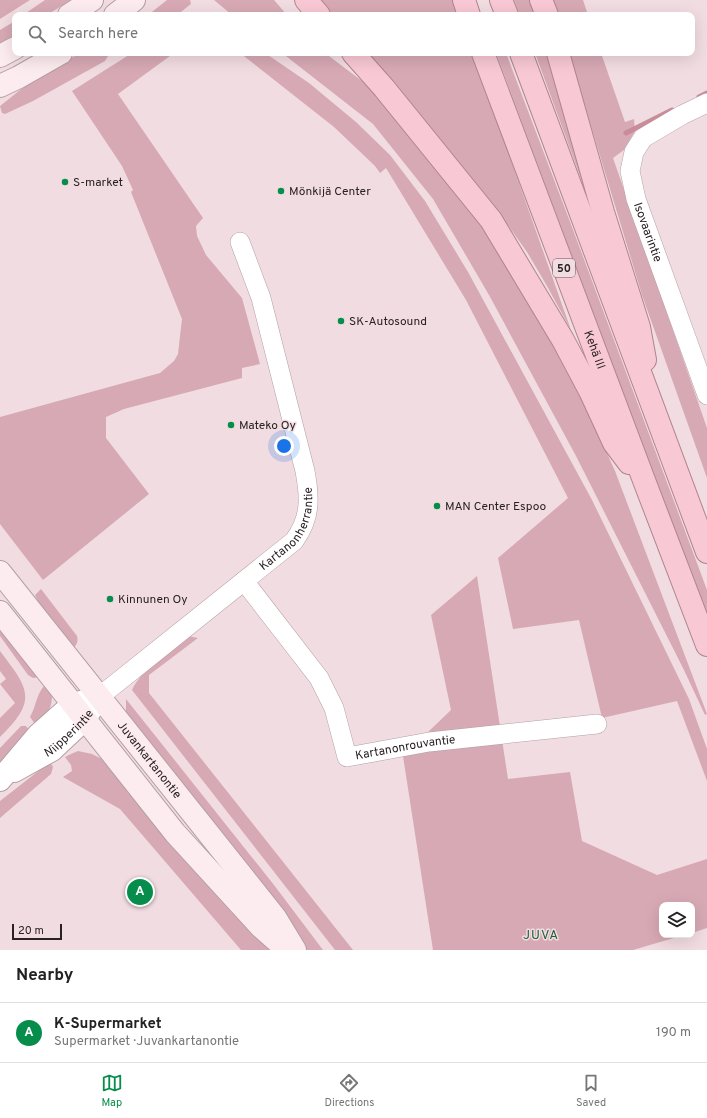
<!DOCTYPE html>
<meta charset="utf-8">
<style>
body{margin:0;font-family:Overpass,sans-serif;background:#f2f2f2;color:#222}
.controls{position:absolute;right:12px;bottom:12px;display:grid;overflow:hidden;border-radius:8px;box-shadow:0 4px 16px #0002}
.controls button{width:36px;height:36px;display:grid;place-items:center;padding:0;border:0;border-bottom:1px solid #e0e0e0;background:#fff;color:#222;font:20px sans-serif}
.scale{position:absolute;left:12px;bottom:10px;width:50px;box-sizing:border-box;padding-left:4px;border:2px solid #292123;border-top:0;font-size:11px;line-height:14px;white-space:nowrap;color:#292123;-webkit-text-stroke:3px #f1dce1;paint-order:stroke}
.you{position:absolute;left:284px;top:446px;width:14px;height:14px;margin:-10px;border:3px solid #fff;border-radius:50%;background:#1a73e8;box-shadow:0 0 0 6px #1a73e833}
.badge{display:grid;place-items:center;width:26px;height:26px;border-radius:50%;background:#068d4b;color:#fff;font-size:13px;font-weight:700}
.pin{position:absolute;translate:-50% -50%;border:2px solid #fff;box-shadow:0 1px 4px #0006}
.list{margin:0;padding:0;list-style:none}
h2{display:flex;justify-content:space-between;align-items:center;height:52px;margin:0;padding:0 16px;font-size:17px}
h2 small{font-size:13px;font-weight:400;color:#767676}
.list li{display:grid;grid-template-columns:26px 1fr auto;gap:12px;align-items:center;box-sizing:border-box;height:60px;padding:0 16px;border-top:1px solid #e0e0e0}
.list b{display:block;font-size:15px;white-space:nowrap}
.list p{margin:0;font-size:13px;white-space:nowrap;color:#767676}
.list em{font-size:13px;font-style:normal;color:#767676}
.icon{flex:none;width:22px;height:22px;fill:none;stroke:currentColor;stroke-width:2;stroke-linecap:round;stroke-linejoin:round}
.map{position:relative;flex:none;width:707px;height:950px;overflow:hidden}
.search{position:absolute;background:#fff;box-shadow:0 4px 16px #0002;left:12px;right:12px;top:12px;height:44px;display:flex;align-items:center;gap:10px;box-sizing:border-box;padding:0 14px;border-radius:8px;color:#767676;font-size:15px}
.sheet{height:112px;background:#fff}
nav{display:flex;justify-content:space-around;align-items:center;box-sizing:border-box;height:56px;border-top:1px solid #e0e0e0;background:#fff;font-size:11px;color:#767676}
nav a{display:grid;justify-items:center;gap:2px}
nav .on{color:#068d4b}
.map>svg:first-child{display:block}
</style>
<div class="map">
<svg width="707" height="950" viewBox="0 0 707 950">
<rect width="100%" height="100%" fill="#f1dce1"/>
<path fill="#d7a9b4" d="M 0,0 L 30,0 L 0,19 Z
M 45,0 L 71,0 L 47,15 L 23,15 Z
M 167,0 L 190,0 L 191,4 L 177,15 L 148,15 Z
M 214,0 L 274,0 L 287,15 L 232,15 Z
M 314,0 L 453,0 L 459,15 L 327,15 Z
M 514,0 L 530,0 L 535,15 L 520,15 Z
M 553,0 L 583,0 L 588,15 L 558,15 Z
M 15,21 L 15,42 L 0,51 L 0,30 Z
M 80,53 L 110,53 L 105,61 L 33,101 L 5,114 L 2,113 L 0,106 L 29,83 Z
M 132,53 L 174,53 L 118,94 L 203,218 L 196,226 L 197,236 L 206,255 L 242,298 L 260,364 L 242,368 L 242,378 L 124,409 L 106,417 L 106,438 L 149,494 L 43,580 L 0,524 L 0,417 L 160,373 L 174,361 L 178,354 L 182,319 L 131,192 L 133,190 L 122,166 L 72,91 Z
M 240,53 L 265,53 L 309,83 L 356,122 L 390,155 L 425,201 L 468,272 L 592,500 L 689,699 L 707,749 L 707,781 L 677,701 L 602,718 L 579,620 L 513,629 L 498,558 L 568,498 L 466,300 L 386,168 L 380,173 L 375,166 L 334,127 Z
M 282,53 L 325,53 L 362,81 L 376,93 L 439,169 L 487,234 L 536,312 L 581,395 L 615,471 L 707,714 L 705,715 L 683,668 L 576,456 L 489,295 L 433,199 L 373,124 Z
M 360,53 L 473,53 L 571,330 L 547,286 L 527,252 L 498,211 Z
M 496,53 L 506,53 L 572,227 L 707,590 L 707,617 Z
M 535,53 L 547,53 L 558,88 L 587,195 Z
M 569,53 L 601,53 L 625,122 L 634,119 L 635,131 L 624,150 L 613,158 L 707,428 L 707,478 L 642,295 Z
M 477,576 L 508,779 L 570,772 L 582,841 L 657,875 L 707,859 L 707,928 L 692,933 L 692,905 L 662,905 L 662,935 L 684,935 L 633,950 L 433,950 L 403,756 L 451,710 L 431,615 Z
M 41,589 L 77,636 C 79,644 75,646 70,651 L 50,626 L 35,595 Z
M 0,622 L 40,677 L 33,678 L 28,675 L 0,636 Z
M 188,636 L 198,638 L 149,675 L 149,693 L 353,950 L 335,950 L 132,690 C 144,666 168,652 188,636 Z
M 0,651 C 29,689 38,700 0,737 L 0,718 L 15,703 L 0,684 L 6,679 L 0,671 Z
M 48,682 C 57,701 49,712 38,728 L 30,717 C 37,705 36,692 48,682 Z
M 126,699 L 274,885 L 323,950 L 307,950 L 132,730 L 126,713 Z
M 21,726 L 26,726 L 31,733 L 0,763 L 0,748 Z
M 78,751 L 92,754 L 104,760 L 269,950 L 241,950 L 120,809 L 63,777 L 72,771 L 71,765 L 65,757 L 71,754 Z
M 50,762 L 53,767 L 51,774 L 0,818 L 0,801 Z"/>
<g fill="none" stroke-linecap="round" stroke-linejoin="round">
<path stroke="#ca8b9b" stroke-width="5" d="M 699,97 L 707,93
M 626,133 L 672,110"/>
<g stroke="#b3a0a4" stroke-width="20">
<g id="minor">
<path id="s1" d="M 707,103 L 682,115 L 643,138 L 634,152 L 630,171 L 636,199 L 707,395"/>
<path id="s2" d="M 244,581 L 319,678 L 334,708 L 347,757 L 429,742 L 597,724"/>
<path id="s3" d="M 99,697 L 294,541 C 311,518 310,498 305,471 L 261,298 L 240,242"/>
</g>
</g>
<g stroke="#b3a0a4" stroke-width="24">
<g id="tertiary">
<path id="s4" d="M 14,771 L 52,750 L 85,719 L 95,703"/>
<path d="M 0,780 L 38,735 L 73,704 L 99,697"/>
</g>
</g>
<g stroke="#b3a0a4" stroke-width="24">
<g id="secondary">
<path d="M 69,15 L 92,0"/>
<path d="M 115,15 L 134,0"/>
<path d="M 0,56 L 15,48"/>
<path d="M 0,86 L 19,77 L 61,53"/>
<path id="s5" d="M 0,572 L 275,917 L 295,950"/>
<path d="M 0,612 L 175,833 L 261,927 L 287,950"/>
</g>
</g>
<g stroke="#ae858f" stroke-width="24">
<g id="trunk">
<path d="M 306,0 L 319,15"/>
<path d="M 464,0 L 469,15"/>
<path d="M 501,0 L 507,15"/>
<path d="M 541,0 L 547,15"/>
<path d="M 353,53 L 384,88 L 491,220 L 563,340 L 590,391 L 614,443 L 629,463"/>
<path id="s6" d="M 483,53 L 645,483 L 707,645"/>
<path d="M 521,53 L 707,552"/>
<path d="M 558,53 L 603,212 L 639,327 L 645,360"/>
</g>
</g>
<use href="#minor" stroke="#fff" stroke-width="19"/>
<use href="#tertiary" stroke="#fff" stroke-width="22"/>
<use href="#secondary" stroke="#fcebef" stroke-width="22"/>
<use href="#trunk" stroke="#f8c8d4" stroke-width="22"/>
</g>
<g fill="#068d4b" stroke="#f1dce1" stroke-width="1.5">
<circle cx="65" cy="182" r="4"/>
<circle cx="281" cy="191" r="4"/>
<circle cx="341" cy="321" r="4"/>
<circle cx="231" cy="425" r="4"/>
<circle cx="437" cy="506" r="4"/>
<circle cx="110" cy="599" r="4"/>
</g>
<g text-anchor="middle" stroke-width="3" stroke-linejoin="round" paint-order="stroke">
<rect fill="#f1dce1" stroke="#65595c" stroke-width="1" x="553" y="259" width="22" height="18" rx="3"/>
<g font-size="11" font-weight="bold" fill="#292123">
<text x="564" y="272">50</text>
</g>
<g font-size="12" fill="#292123" stroke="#f1dce1" text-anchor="start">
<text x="73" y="186">S-market</text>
<text x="289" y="195">Mönkijä Center</text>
<text x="349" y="325">SK-Autosound</text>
<text x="239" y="429">Mateko Oy</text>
<text x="445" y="510">MAN Center Espoo</text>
<text x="118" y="603">Kinnunen Oy</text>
</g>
<g font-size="12" fill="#292123" stroke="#f1dce1">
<text dy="4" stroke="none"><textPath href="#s1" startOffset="173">Isovaarintie</textPath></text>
<text dy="4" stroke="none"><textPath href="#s6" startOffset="317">Kehä III</textPath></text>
<text dy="4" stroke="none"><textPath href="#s3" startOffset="257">Kartanonherrantie</textPath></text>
<text dy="4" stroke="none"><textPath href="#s4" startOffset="67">Niipperintie</textPath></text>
<text dy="4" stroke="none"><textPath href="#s2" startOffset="266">Kartanonrouvantie</textPath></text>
<text dy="4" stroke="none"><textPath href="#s5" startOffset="240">Juvankartanontie</textPath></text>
</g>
<g font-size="13" letter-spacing="1" fill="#196237" stroke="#f1dce1">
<text x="541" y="939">JUVA</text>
</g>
</g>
</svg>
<div class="controls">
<button><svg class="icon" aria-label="layers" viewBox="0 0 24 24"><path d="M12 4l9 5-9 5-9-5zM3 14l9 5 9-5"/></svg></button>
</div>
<div class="scale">20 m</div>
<div class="you"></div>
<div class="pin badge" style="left:140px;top:892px">A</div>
<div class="search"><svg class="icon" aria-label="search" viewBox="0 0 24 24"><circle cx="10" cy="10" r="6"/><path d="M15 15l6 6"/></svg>Search here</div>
</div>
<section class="sheet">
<h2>Nearby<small></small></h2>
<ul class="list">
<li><span class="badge">A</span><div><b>K-Supermarket</b><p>Supermarket · Juvankartanontie</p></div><em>190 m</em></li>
</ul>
</section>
<nav>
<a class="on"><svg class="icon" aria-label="map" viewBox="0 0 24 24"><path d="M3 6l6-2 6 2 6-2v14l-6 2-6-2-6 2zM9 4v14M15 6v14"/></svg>Map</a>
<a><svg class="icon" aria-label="directions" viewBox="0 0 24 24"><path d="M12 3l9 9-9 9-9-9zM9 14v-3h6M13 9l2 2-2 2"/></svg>Directions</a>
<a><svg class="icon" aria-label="saved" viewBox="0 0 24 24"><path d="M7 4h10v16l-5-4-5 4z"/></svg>Saved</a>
</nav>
